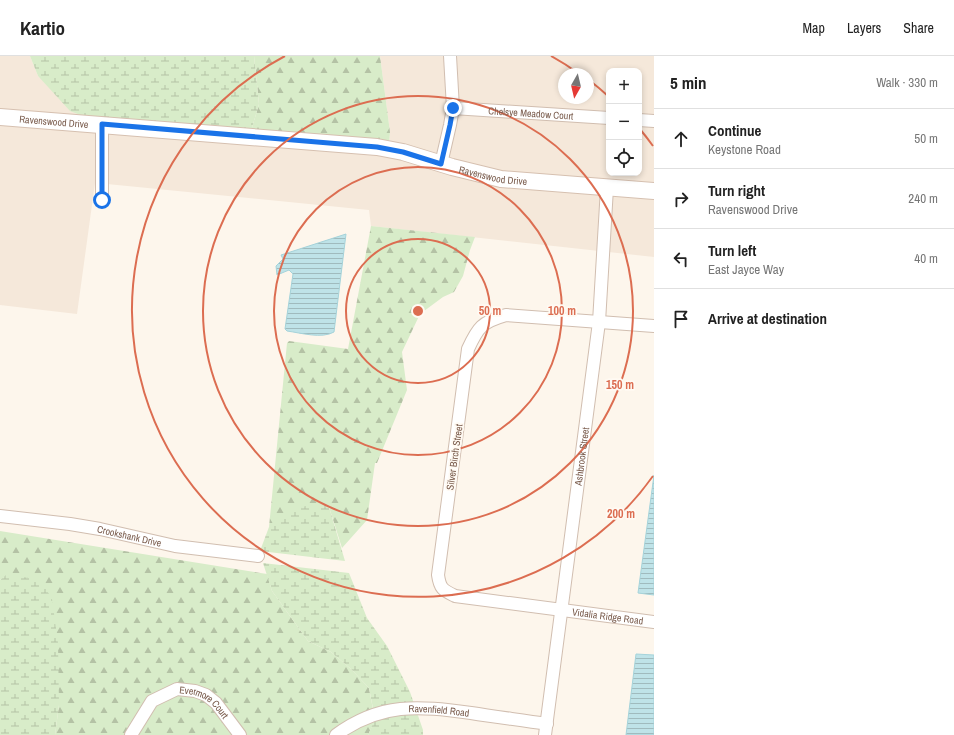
<!DOCTYPE html>
<meta charset="utf-8">
<style>
body{margin:0;font-family:"Archivo Narrow",sans-serif;background:#f6f6f6;color:#222}
.controls{position:absolute;right:12px;top:12px;display:grid;overflow:hidden;border-radius:8px;box-shadow:0 2px 6px #0003}
.controls button{width:36px;height:36px;display:grid;place-items:center;padding:0;border:0;border-bottom:1px solid #e0e0e0;background:#fff;color:#222;font:20px sans-serif}
.compass{position:absolute;left:558px;top:12px;width:36px;height:36px;border-radius:50%;background:#fff;box-shadow:0 2px 6px #0003;rotate:188deg}
.stop{position:absolute;width:12px;height:12px;margin:-9px;border:3px solid #1a73e8;border-radius:50%;background:#fff}
.stop.end{background:#1a73e8;border-color:#fff;box-shadow:0 1px 4px #0008}
.list{margin:0;padding:0;list-style:none}
h2{display:flex;justify-content:space-between;align-items:center;height:52px;margin:0;padding:0 16px;font-size:17px}
h2 small{font-size:13px;font-weight:400;color:#767676}
.list li{display:grid;grid-template-columns:26px 1fr auto;gap:12px;align-items:center;box-sizing:border-box;height:60px;padding:0 16px;border-top:1px solid #e0e0e0}
.list b{display:block;font-size:15px;white-space:nowrap}
.list p{margin:0;font-size:13px;white-space:nowrap;color:#767676}
.list em{font-size:13px;font-style:normal;color:#767676}
.icon{flex:none;width:22px;height:22px;fill:none;stroke:currentColor;stroke-width:2;stroke-linecap:round;stroke-linejoin:round}
.map{position:relative;flex:none;width:654px;height:679px;overflow:hidden}
header{display:flex;align-items:center;gap:24px;box-sizing:border-box;height:56px;padding:0 20px;background:#fff;border-bottom:1px solid #e0e0e0}
header strong{font-size:19px}
nav{display:flex;gap:22px;margin-inline-start:auto;font-size:14px}
main{display:flex}
aside{flex:1;background:#fff}
.map>svg:first-child{display:block}
</style>
<header>
<strong>Kartio</strong>
<nav><a>Map</a><a>Layers</a><a>Share</a></nav>
</header>
<main>
<div class="map">
<svg width="654" height="679" viewBox="0 0 654 679">
<defs>
<pattern id="forest-firs" width="22" height="20" patternUnits="userSpaceOnUse"><rect width="22" height="20" fill="#d8ecc9"/><path d="M5 1l3.5 6h-7zM16 11l3.5 6h-7z" fill="#b4c2a5"/></pattern>
<pattern id="wetland-marsh" width="20" height="14" patternUnits="userSpaceOnUse"><rect width="20" height="14" fill="#d8ecc9"/><path d="M1 5h8M5 5V1M11 12h8M15 12V8" fill="none" stroke="#b4c2a5"/></pattern>
<pattern id="water-rules" width="6" height="5" patternUnits="userSpaceOnUse"><rect width="6" height="5" fill="#bfe3e8"/><path d="M0 2.5h6" fill="none" stroke="#a0bbbe"/></pattern>
</defs>
<rect width="100%" height="100%" fill="#fdf6ec"/>
<path fill="#f5e8da" fill-rule="evenodd" d="M 0,0 L 30,0 L 38,20 L 88,62 L 0,56 Z
M 380,0 L 445,0 L 448,52 L 438,101 L 389,88 L 390,76 Z
M 455,0 L 654,0 L 654,60 L 639,59 L 639,15 L 609,15 L 609,57 L 457,47 ZM 564,18 L 588,18 L 588,42 L 564,42 Z
M 457,58 L 609,68 L 609,117 L 639,117 L 639,70 L 654,71 L 654,130 L 502,117 L 447,104 Z
M 0,67 L 98,74 L 97,127 L 95,127 L 77,258 L 0,249 Z
M 107,75 L 376,97 L 654,141 L 654,201 L 371,170 L 369,154 L 107,128 Z"/>
<path fill="url(#forest-firs)" d="M 254,0 L 380,0 L 390,76 L 389,88 L 251,75 L 259,48 Z
M 371,170 L 475,181 L 470,194 L 463,220 L 454,236 L 443,241 L 420,258 L 402,296 L 407,334 L 377,407 L 375,407 L 367,464 L 342,492 L 329,451 L 269,471 L 287,287 L 289,285 L 348,293 Z
M 0,475 L 267,518 L 272,535 L 308,585 L 331,596 L 351,613 L 369,632 L 375,664 L 368,679 L 55,679 L 59,649 L 7,519 L 0,524 Z"/>
<path fill="url(#wetland-marsh)" d="M 30,0 L 254,0 L 259,48 L 251,75 L 88,62 L 70,55 L 38,20 Z
M 317,447 L 329,451 L 345,505 L 260,495 L 269,471 L 287,455 Z
M 263,507 L 349,517 L 367,562 L 387,590 L 410,636 L 423,674 L 423,679 L 368,679 L 375,663 L 369,632 L 351,613 L 331,596 L 308,585 L 272,535 Z
M 6,519 L 40,523 L 52,543 L 58,587 L 59,649 L 55,679 L 0,679 L 0,524 Z"/>
<path fill="url(#water-rules)" stroke="#a5d3da" d="M 346,178 L 334,276 C 322,283 301,277 287,275 L 285,273 L 293,218 L 289,214 L 277,219 L 276,210 L 283,203 L 281,199 Z
M 654,419 L 654,539 L 638,537 Z
M 636,598 L 654,599 L 654,679 L 626,679 Z"/>
<g fill="none" stroke-linecap="round" stroke-linejoin="round">
<g stroke="#d1beb0" stroke-width="14">
<g id="street">
<path id="s1" d="M 453,52 L 609,62"/>
<path d="M 639,64 L 654,65"/>
<path d="M 441,108 L 450,69 L 453,52 L 450,0"/>
<path d="M 102,144 L 102,69"/>
<path id="s2" d="M 654,270 L 506,259 C 482,266 478,271 468,293 L 438,519 C 440,533 443,534 455,540 L 654,566"/>
<path id="s3" d="M 0,460 L 70,468 L 100,473 L 175,490 L 258,500"/>
<path id="s4" d="M 131,679 L 152,645 L 177,633 L 195,635 L 206,639 L 216,647 L 240,679"/>
<path id="s5" d="M 336,679 C 381,646 418,650 471,657 C 496,661 521,664 547,668"/>
<path id="s6" d="M 545,679 L 599,266 L 607,132"/>
</g>
</g>
<g stroke="#d6c0b0" stroke-width="18">
<g id="secondary">
<path id="s7" d="M 0,61 L 377,91 L 403,96 L 452,111 L 501,123 L 654,135"/>
</g>
</g>
<use href="#street" stroke="#fff" stroke-width="12"/>
<use href="#secondary" stroke="#fff" stroke-width="16"/>
</g>
<g fill="none" stroke-linecap="round" stroke-linejoin="round">
<path stroke="#1a73e8" stroke-width="5" d="M 102,144 L 102,68 L 377,91 L 403,96 L 441,108 L 450,69 L 453,52"/>
</g>
<g fill="none" stroke="#dc6d51" stroke-width="2">
<circle cx="418" cy="255" r="72"/>
<circle cx="418" cy="255" r="144"/>
<circle cx="418" cy="255" r="215"/>
<path d="M653 420A287 287 0 1 1 285 0M551 0A287 287 0 0 1 578 17M589 24A287 287 0 0 1 608 40M639 72A287 287 0 0 1 653 90"/>
</g>
<g text-anchor="middle" stroke-width="3.5" stroke-linejoin="round" paint-order="stroke">
<g font-size="10" fill="#7a5c4d" stroke="#fffaf3">
<text dy="4" stroke="none"><textPath href="#s1" startOffset="78">Chelsye Meadow Court</textPath></text>
<text dy="4" stroke="none"><textPath href="#s7" startOffset="54">Ravenswood Drive</textPath></text>
<text dy="4" stroke="none"><textPath href="#s7" startOffset="498">Ravenswood Drive</textPath></text>
<text dy="4" stroke="none"><textPath href="#s6" startOffset="281">Ashbrook Street</textPath></text>
<text transform="translate(454 401) rotate(-82)" y="4">Silver Birch Street</text>
<text dy="4" stroke="none"><textPath href="#s3" startOffset="131">Crookshank Drive</textPath></text>
<text dy="4" stroke="none"><textPath href="#s2" startOffset="613">Vidalia Ridge Road</textPath></text>
<text dy="4" stroke="none"><textPath href="#s4" startOffset="99">Evermore Court</textPath></text>
<text dy="4" stroke="none"><textPath href="#s5" startOffset="109">Ravenfield Road</textPath></text>
</g>
</g>
<circle cx="418" cy="255" r="6" fill="#dc6d51" stroke="#fffaf3" stroke-width="2"/>
<g font-size="12" text-anchor="middle" font-weight="bold" fill="#dc6d51" stroke="#fffaf3" stroke-width="3.5" stroke-linejoin="round" paint-order="stroke">
<text x="490" y="259">50 m</text>
<text x="562" y="259">100 m</text>
<text x="620" y="333">150 m</text>
<text x="621" y="462">200 m</text>
</g>
</svg>
<div class="controls">
<button>+</button>
<button>−</button>
<button><svg class="icon" aria-label="locate" viewBox="0 0 24 24"><circle cx="12" cy="12" r="6"/><path d="M12 2v4M12 18v4M2 12h4M18 12h4"/></svg></button>
</div>
<svg class="compass" viewBox="-18 -18 36 36"><path d="M0-13l5 13h-10z" fill="#e53935"/><path d="M0 13l5-13h-10z" fill="#767676"/></svg>
<div class="stop" style="left:102px;top:144px"></div>
<div class="stop end" style="left:453px;top:52px"></div>
</div>
<aside>
<h2>5 min<small>Walk · 330 m</small></h2>
<ul class="list">
<li><svg class="icon" aria-label="ahead" viewBox="0 0 24 24"><path d="M12 20V5M6 11l6-6 6 6"/></svg><div><b>Continue</b><p>Keystone Road</p></div><em>50 m</em></li>
<li><svg class="icon" aria-label="right" viewBox="0 0 24 24"><path d="M7 20v-9h11M14 6l5 5-5 5"/></svg><div><b>Turn right</b><p>Ravenswood Drive</p></div><em>240 m</em></li>
<li><svg class="icon" aria-label="left" viewBox="0 0 24 24"><path d="M17 20v-9H6M10 6l-5 5 5 5"/></svg><div><b>Turn left</b><p>East Jayce Way</p></div><em>40 m</em></li>
<li><svg class="icon" aria-label="arrive" viewBox="0 0 24 24"><path d="M6 21V4h12l-3 4 3 4H6"/></svg><div><b>Arrive at destination</b></div></li>
</ul>
</aside>
</main>
